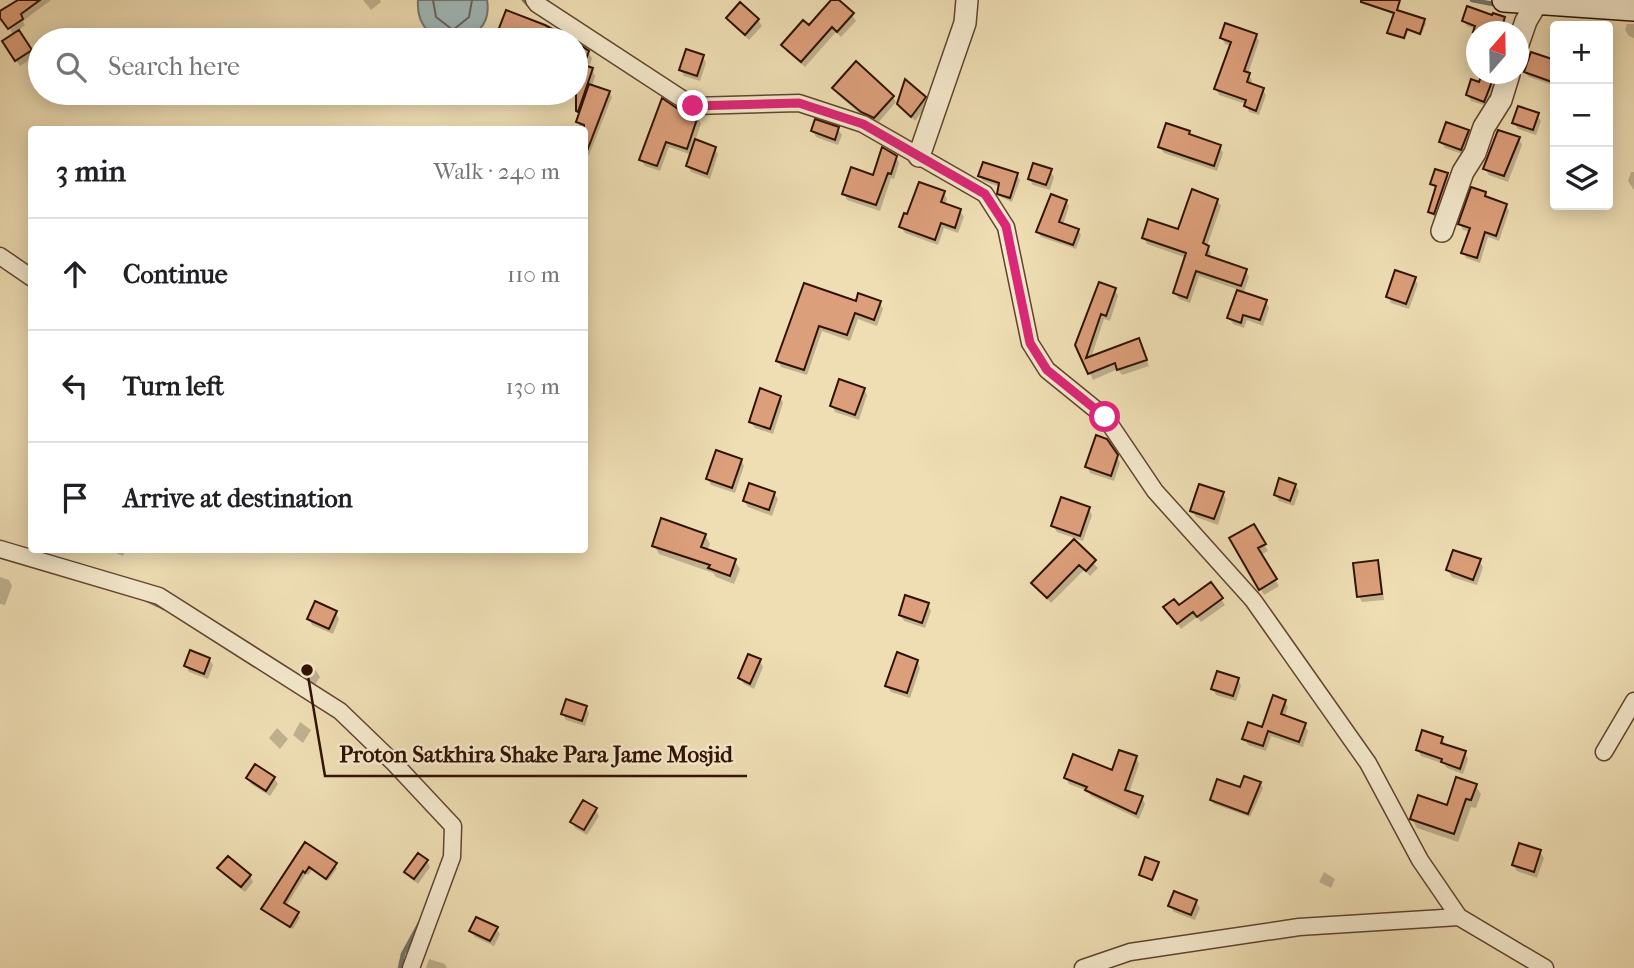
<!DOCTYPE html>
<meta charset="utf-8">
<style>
body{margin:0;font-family:"IM FELL French Canon",serif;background:#f2f2f2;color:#202124}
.controls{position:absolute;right:21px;top:21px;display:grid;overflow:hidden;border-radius:7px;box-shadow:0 4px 18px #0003}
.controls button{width:63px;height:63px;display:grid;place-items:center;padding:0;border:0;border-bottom:2px solid #e0e0e0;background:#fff;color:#202124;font:35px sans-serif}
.compass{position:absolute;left:1466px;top:21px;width:63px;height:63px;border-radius:50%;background:#fff;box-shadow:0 4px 18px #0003;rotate:20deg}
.stop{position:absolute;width:21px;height:21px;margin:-16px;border:5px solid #db2777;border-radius:50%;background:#fff}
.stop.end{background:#db2777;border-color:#fff;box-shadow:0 2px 7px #0008}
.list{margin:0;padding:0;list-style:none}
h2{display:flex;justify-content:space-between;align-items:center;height:91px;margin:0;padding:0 28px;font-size:30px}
h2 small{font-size:23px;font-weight:400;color:#757577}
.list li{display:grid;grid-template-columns:46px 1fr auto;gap:21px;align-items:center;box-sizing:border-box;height:112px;padding:0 28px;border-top:2px solid #e0e0e0}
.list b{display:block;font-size:26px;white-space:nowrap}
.list em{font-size:23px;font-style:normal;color:#757577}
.icon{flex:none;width:38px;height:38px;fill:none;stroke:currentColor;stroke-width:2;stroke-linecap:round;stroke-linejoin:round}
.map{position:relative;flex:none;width:1634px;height:968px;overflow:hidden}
.search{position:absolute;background:#fff;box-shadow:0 4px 18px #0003;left:28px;top:28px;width:560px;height:77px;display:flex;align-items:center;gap:18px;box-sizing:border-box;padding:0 24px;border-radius:38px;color:#757577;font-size:26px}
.panel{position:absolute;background:#fff;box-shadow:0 4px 18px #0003;left:28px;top:126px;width:560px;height:427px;border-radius:7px}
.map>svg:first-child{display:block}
</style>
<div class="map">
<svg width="1634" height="968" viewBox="0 0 1634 968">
<rect width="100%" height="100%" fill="#efdeb4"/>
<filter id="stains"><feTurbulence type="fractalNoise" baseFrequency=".00286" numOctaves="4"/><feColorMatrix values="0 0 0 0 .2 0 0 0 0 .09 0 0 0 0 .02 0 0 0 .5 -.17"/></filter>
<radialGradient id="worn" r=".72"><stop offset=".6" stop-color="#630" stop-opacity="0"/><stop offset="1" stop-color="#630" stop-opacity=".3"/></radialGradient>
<path fill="#a0b9b9" stroke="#74766f" stroke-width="2" d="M 418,0 L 487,0 C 496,51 414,57 418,0 Z"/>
<path fill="#0003" d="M 21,0 L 51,0 L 23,21 L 25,25 L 17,31 L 34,57 L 20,66 L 4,42 L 14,36 L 0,13 Z
M 363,0 L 380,0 L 381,2 L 371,10 Z
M 834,0 L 852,15 L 856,21 L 841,37 L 836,32 L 805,67 L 786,51 L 783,45 L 809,28 Z
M 1360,0 L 1399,2 L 1398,12 L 1424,21 L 1426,23 L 1421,36 L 1408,31 L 1405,40 L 1390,35 L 1389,33 L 1395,15 Z
M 728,18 L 758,20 L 762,26 L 749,40 L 732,24 Z
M 1504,18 L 1507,24 L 1505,32 L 1476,32 L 1476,41 L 1473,36 L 1476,29 L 1467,26 L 1464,21 Z
M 1627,24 L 1634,24 L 1634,38 L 1629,36 L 1625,30 Z
M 384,30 L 397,37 L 399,40 L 379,40 Z
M 500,31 L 560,33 L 570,40 L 513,40 L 504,37 Z
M 1256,36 L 1259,41 L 1248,74 L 1252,80 L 1251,85 L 1263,90 L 1266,95 L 1259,115 L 1249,112 L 1246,104 L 1219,95 L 1216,89 L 1231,46 L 1225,44 L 1222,38 Z
M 576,44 L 588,52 L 592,58 L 590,65 L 576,60 Z
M 1529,53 L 1555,62 L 1555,86 L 1529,77 L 1518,67 L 1518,58 Z
M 703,57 L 706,63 L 700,81 L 684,76 L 681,70 Z
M 576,64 L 592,70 L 595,76 L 592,86 L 609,92 L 612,97 L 589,155 L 584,154 L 584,130 L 578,130 L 586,98 L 571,93 L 576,93 Z
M 1484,74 L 1501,74 L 1487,106 L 1471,101 L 1468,95 L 1480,84 Z
M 834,88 L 893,97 L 896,102 L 878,123 L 865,118 L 837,94 Z
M 924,98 L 928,104 L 915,121 L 899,104 Z
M 1537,115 L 1541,121 L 1536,135 L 1518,129 L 1514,123 Z
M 687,116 L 697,118 L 701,124 L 695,141 L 715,148 L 718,154 L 710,179 L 691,172 L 688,166 L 692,155 L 669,147 L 660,171 L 645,166 L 641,160 Z
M 838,129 L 842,135 L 838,145 L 816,137 L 813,131 Z
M 1468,131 L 1472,137 L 1465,155 L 1445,148 L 1441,142 Z
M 1189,132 L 1191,137 L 1220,147 L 1223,153 L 1217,171 L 1164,153 L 1160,147 Z
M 1519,139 L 1522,145 L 1508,182 L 1489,175 L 1485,169 Z
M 896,157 L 899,163 L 894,179 L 891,178 L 880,211 L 847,200 L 844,193 L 874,177 Z
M 1050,171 L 1054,177 L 1050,190 L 1033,185 L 1029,179 Z
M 1631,172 L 1634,172 L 1634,190 L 1628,181 Z
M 1017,175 L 1020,180 L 1012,202 L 1001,197 L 998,192 L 1000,187 L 983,181 L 980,176 Z
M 1447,175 L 1450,180 L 1436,218 L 1429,212 L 1437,190 L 1432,184 Z
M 944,193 L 947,199 L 945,205 L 960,211 L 964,217 L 958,233 L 944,228 L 938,245 L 905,233 L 901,227 Z
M 1485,194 L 1488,199 L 1506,205 L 1509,211 L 1499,241 L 1488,237 L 1480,263 L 1466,258 L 1463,252 L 1470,232 L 1463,230 L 1460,224 Z
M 1217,200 L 1221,206 L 1207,246 L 1211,253 L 1209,259 L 1245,271 L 1249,277 L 1243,294 L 1266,301 L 1269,308 L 1263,326 L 1247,320 L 1244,328 L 1233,324 L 1229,318 L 1239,290 L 1199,276 L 1190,303 L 1179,299 L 1175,293 L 1187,258 L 1147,244 L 1144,238 L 1179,231 Z
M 1066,201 L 1069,206 L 1063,225 L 1078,230 L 1081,235 L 1076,249 L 1041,237 L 1038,232 Z
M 1414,278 L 1418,284 L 1409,309 L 1391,303 L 1388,297 Z
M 805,286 L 857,304 L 880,303 L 883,309 L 877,326 L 858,319 L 850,341 L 822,331 L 807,375 L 781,367 L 778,360 Z
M 1115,290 L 1118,296 L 1110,321 L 1104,319 L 1091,358 L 1142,346 L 1149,366 L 1122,375 L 1118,369 L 1093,380 L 1077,345 Z
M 864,389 L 867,395 L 859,420 L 835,412 L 832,406 Z
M 780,397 L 783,403 L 773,434 L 755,428 L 751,422 Z
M 1117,456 L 1120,463 L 1114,481 L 1090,473 L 1087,466 Z
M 741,460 L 744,466 L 735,493 L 711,485 L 708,479 Z
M 1295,485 L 1299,491 L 1294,506 L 1279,501 L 1276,495 Z
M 774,493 L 778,499 L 772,516 L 748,507 L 744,501 Z
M 1223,493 L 1226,499 L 1218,525 L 1196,517 L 1192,511 Z
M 1089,509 L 1092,515 L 1083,541 L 1057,532 L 1053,526 Z
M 1253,526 L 1268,551 L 1260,555 L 1279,586 L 1264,595 L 1232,539 Z
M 705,535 L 710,544 L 707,551 L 734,560 L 740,569 L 734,584 L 716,577 L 713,573 L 659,554 L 654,545 Z
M 1074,542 L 1098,568 L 1090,576 L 1084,570 L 1051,603 L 1033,583 Z
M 109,550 L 125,550 L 123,556 Z
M 1479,561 L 1483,567 L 1477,585 L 1452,577 L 1448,570 Z
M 1377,562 L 1380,568 L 1384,600 L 1362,602 L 1359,596 Z
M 0,577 L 9,580 L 12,586 L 5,605 L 0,604 Z
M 1211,584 L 1225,605 L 1201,622 L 1197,617 L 1181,629 L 1169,613 Z
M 928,605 L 931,611 L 925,628 L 904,621 L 900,615 Z
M 336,613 L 339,619 L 333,634 L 312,625 L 309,619 Z
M 209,659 L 213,665 L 208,679 L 189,672 L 186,666 Z
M 760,661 L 763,667 L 754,689 L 744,684 L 740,678 Z
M 917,661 L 920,668 L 910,698 L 891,692 L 887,686 Z
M 306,662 L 315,669 L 320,677 L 314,686 L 304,679 L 299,671 Z
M 1238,679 L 1241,686 L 1236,701 L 1216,695 L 1213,689 Z
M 1284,701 L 1288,707 L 1284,718 L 1304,724 L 1308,731 L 1303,747 L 1271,736 L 1266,751 L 1248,745 L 1244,738 L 1264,729 Z
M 586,707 L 589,713 L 585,726 L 566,720 L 563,714 Z
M 300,722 L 311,730 L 303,743 L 293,735 Z
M 277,728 L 288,739 L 280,749 L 269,738 Z
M 1442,739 L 1446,745 L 1465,753 L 1468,759 L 1463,774 L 1447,768 L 1444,764 L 1421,756 L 1418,749 Z
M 1136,757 L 1139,764 L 1129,793 L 1142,798 L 1145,804 L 1139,819 L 1091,796 L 1088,791 L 1069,784 L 1066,778 L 1113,772 Z
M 248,778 L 274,778 L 278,784 L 270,796 L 251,784 Z
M 1260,784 L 1263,788 L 1250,817 L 1214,804 L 1211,800 Z
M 1475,785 L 1481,794 L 1476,808 L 1471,807 L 1458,842 L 1417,828 L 1412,819 L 1448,807 Z
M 595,809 L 599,816 L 587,835 L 575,828 L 572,822 Z
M 306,844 L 337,868 L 328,881 L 312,870 L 308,875 L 306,874 L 286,906 L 300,917 L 293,929 L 266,913 L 263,909 Z
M 1540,852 L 1544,858 L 1537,878 L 1517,871 L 1513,865 Z
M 427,861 L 430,867 L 418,884 L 410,878 L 406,872 Z
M 1158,863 L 1159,866 L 1153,881 L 1142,877 L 1141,875 Z
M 219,868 L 250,876 L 253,882 L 245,892 L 223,874 Z
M 1324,872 L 1335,879 L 1331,888 L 1319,882 Z
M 1196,902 L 1200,908 L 1195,920 L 1174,912 L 1170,906 Z
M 496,928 L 500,934 L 494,946 L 475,937 L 471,931 Z
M 429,959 L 445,964 L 447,968 L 426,968 Z"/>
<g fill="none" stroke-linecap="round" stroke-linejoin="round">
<path stroke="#68655d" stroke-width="2" d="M 433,0 L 436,17 L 453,30 L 469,17 L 472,0"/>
<path stroke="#74766f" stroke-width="4.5" d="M 524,0 L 533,9
M 1472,0 L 1498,5
M 147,600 L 164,608
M 400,968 L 403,954 L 421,921"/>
</g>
<path fill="#dc9f7b" stroke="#311101" stroke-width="2" d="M 18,0 L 40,0 L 21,14 L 23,19 L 8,29 L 0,18 L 0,11 Z
M 831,0 L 839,0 L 854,13 L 837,32 L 832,27 L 801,62 L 781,45 L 803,20 L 809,25 Z
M 1361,0 L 1400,0 L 1397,10 L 1425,19 L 1420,34 L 1407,29 L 1404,38 L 1387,33 L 1394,13 L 1361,2 Z
M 740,2 L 759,19 L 745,35 L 726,18 Z
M 1467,6 L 1492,15 L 1493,13 L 1505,17 L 1500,32 L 1473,32 L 1475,26 L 1462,21 Z
M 506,10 L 545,25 L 573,40 L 524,40 L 498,31 Z
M 1225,23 L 1257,34 L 1244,71 L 1250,73 L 1247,82 L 1264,88 L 1256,111 L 1244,106 L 1246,100 L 1214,89 L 1231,42 L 1220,38 Z
M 19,30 L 32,50 L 15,61 L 2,41 Z
M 576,42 L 589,51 L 584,65 L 593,68 L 578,112 L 576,111 Z
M 686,49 L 704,55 L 697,76 L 679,70 Z
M 1531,52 L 1555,60 L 1555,83 L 1524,72 Z
M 856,61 L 894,96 L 874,118 L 861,112 L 832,88 Z
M 1482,74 L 1495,74 L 1484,102 L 1466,95 L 1471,79 L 1479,82 Z
M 905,79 L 926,97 L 911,117 L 897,104 Z
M 589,84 L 610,91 L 587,151 L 584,151 L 584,125 L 576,122 Z
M 662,98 L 687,115 L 698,116 L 687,149 L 666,142 L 657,166 L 639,160 Z
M 1518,106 L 1539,113 L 1533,130 L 1512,123 Z
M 815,119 L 839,127 L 835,140 L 811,131 Z
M 1446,122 L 1469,130 L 1461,150 L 1439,142 Z
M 1166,123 L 1190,131 L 1189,134 L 1221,145 L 1214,166 L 1158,147 Z
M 1498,130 L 1520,137 L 1504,176 L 1483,169 Z
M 695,139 L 716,147 L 707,174 L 686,166 Z
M 882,147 L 897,156 L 891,174 L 888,173 L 876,205 L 842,194 L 851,167 L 873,175 Z
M 983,162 L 1018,173 L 1010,198 L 997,194 L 999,183 L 978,176 Z
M 1033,163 L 1052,169 L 1046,185 L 1028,179 Z
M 1435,169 L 1448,173 L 1434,214 L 1428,212 L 1436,186 L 1430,184 Z
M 919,182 L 945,191 L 941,202 L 961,209 L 955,228 L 941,223 L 935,240 L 899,227 L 904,213 L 907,214 Z
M 1471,187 L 1486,192 L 1485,196 L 1507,204 L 1496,236 L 1485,232 L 1477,258 L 1461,253 L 1470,228 L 1458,224 Z
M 1192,189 L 1218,199 L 1203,243 L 1209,246 L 1206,255 L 1247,269 L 1241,286 L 1196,271 L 1187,298 L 1173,293 L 1186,253 L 1142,238 L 1148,219 L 1178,229 Z
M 1051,194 L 1067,200 L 1059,222 L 1079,229 L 1073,245 L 1036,232 Z
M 1395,270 L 1416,277 L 1406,304 L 1386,297 Z
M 1099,282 L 1116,288 L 1106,316 L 1101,314 L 1086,358 L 1139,338 L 1147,360 L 1117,370 L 1115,363 L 1088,374 L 1075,345 Z
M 804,283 L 856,301 L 858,293 L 881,301 L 874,320 L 855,313 L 847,335 L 819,326 L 804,370 L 776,361 Z
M 1237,290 L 1267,300 L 1260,320 L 1243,315 L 1241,323 L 1227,318 Z
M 839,379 L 865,388 L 855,415 L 830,406 Z
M 760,388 L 781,396 L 770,429 L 749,422 Z
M 1096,435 L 1107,439 L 1118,455 L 1111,476 L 1085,467 Z
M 716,450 L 742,459 L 732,488 L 706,479 Z
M 1279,478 L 1296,484 L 1290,501 L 1274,495 Z
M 749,483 L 775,492 L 769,510 L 743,501 Z
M 1199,484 L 1224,492 L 1214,519 L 1190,511 Z
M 1061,497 L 1090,507 L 1080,536 L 1051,526 Z
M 661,518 L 706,534 L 701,547 L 736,559 L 730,576 L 708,568 L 710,565 L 652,546 Z
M 1254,524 L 1266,544 L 1258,548 L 1277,579 L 1259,590 L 1229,538 Z
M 1074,539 L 1096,560 L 1086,571 L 1079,565 L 1047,598 L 1031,583 Z
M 1453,550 L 1481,559 L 1473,580 L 1446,570 Z
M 1378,560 L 1382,594 L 1357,597 L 1353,563 Z
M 1211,582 L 1223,598 L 1197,617 L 1193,612 L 1177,624 L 1163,607 L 1174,599 L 1179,605 Z
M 905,595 L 929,603 L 922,623 L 899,615 Z
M 315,601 L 337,611 L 329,629 L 307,619 Z
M 190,650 L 210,658 L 204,674 L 184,666 Z
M 897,652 L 918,660 L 907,693 L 885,686 Z
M 748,654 L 761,659 L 750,684 L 738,678 Z
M 1217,671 L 1239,678 L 1233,696 L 1211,689 Z
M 1273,695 L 1286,700 L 1281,714 L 1306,723 L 1299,742 L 1268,731 L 1263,746 L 1242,739 L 1248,722 L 1262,727 Z
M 566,699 L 587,706 L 582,721 L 561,714 Z
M 1422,730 L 1443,737 L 1441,743 L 1466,751 L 1460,769 L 1441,762 L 1442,759 L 1416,750 Z
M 1119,750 L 1137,756 L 1125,790 L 1143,796 L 1136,814 L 1085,790 L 1087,787 L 1064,778 L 1073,754 L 1112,770 Z
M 255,764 L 275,777 L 266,791 L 246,778 Z
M 1244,776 L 1261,782 L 1248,814 L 1210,800 L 1217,779 L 1240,787 Z
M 1456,777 L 1477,784 L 1471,800 L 1466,799 L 1454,834 L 1410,819 L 1418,795 L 1447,805 Z
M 583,800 L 597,808 L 584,830 L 570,822 Z
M 305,842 L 337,863 L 326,879 L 309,867 L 305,873 L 303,871 L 284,903 L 299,912 L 290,927 L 261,909 Z
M 1519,843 L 1541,850 L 1534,872 L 1512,865 Z
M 418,853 L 428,860 L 414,879 L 404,872 Z
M 228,856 L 251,875 L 241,887 L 217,868 Z
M 1145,857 L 1159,862 L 1152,880 L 1139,875 Z
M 1174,891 L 1197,900 L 1191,915 L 1168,906 Z
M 476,917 L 498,927 L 490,941 L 469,931 Z"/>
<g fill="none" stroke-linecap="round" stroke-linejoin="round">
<g stroke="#60442e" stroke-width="19">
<path id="minor" d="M 534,0 L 537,4 L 693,106 L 799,103 L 863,124 L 985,194 L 1006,227 L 1030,343 L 1047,370 L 1105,417 L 1155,491 L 1253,600 L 1368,763 L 1420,860 L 1459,917 L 1545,968
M 0,256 L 32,278
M 0,549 L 159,596 L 340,711 L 394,763 L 453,826 L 452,857 L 411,968
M 1604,752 L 1634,701
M 1083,968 L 1130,952 L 1299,927 L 1459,917"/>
</g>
<g stroke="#60442e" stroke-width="24">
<path id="tertiary" d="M 1518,44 L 1526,21 L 1536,4
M 919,156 L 965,23 L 967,0
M 1442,231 L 1463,172 L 1475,153 L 1484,127 L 1501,100 L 1509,74"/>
</g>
<g stroke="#311101" stroke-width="26">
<path id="secondary" d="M 1504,0 L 1634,9"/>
</g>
<use href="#minor" stroke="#f5eace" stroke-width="16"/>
<use href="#tertiary" stroke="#f5eace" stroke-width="21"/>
<use href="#secondary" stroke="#f5eace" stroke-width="23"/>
</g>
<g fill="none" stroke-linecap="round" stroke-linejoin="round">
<path stroke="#db2777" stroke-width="9" d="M 693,106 L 799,103 L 863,124 L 985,194 L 1006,226 L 1030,343 L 1047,370 L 1105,417"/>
</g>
<path fill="none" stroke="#311101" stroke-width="2.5" d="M307 670L325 776H747"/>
<circle fill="#311101" stroke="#f5eace" stroke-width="2.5" cx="307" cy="670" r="7"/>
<g font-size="23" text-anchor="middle" font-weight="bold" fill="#311101" stroke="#f5eace" stroke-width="5" stroke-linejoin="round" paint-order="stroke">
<text x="536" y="762">Proton Satkhira Shake Para Jame Mosjid</text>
</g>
<rect width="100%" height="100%" filter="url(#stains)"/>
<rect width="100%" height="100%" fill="url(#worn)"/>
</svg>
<div class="controls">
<button>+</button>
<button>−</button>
<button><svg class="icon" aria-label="layers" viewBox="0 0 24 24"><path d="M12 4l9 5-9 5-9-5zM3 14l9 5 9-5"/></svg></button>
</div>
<svg class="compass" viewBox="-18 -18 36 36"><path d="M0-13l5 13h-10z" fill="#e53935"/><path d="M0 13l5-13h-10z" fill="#757577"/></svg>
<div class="stop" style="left:1105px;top:417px"></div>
<div class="stop end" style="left:693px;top:106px"></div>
<div class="search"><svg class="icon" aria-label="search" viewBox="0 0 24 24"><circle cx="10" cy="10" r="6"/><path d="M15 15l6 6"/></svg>Search here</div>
<section class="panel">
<h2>3 min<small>Walk · 240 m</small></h2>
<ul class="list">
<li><svg class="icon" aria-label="ahead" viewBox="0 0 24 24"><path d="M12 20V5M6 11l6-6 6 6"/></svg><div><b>Continue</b></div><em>110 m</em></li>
<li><svg class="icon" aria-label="left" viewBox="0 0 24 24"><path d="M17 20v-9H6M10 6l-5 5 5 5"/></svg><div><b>Turn left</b></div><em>130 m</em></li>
<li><svg class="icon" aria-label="arrive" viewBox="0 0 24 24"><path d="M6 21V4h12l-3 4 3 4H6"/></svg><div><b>Arrive at destination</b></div></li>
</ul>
</section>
</div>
